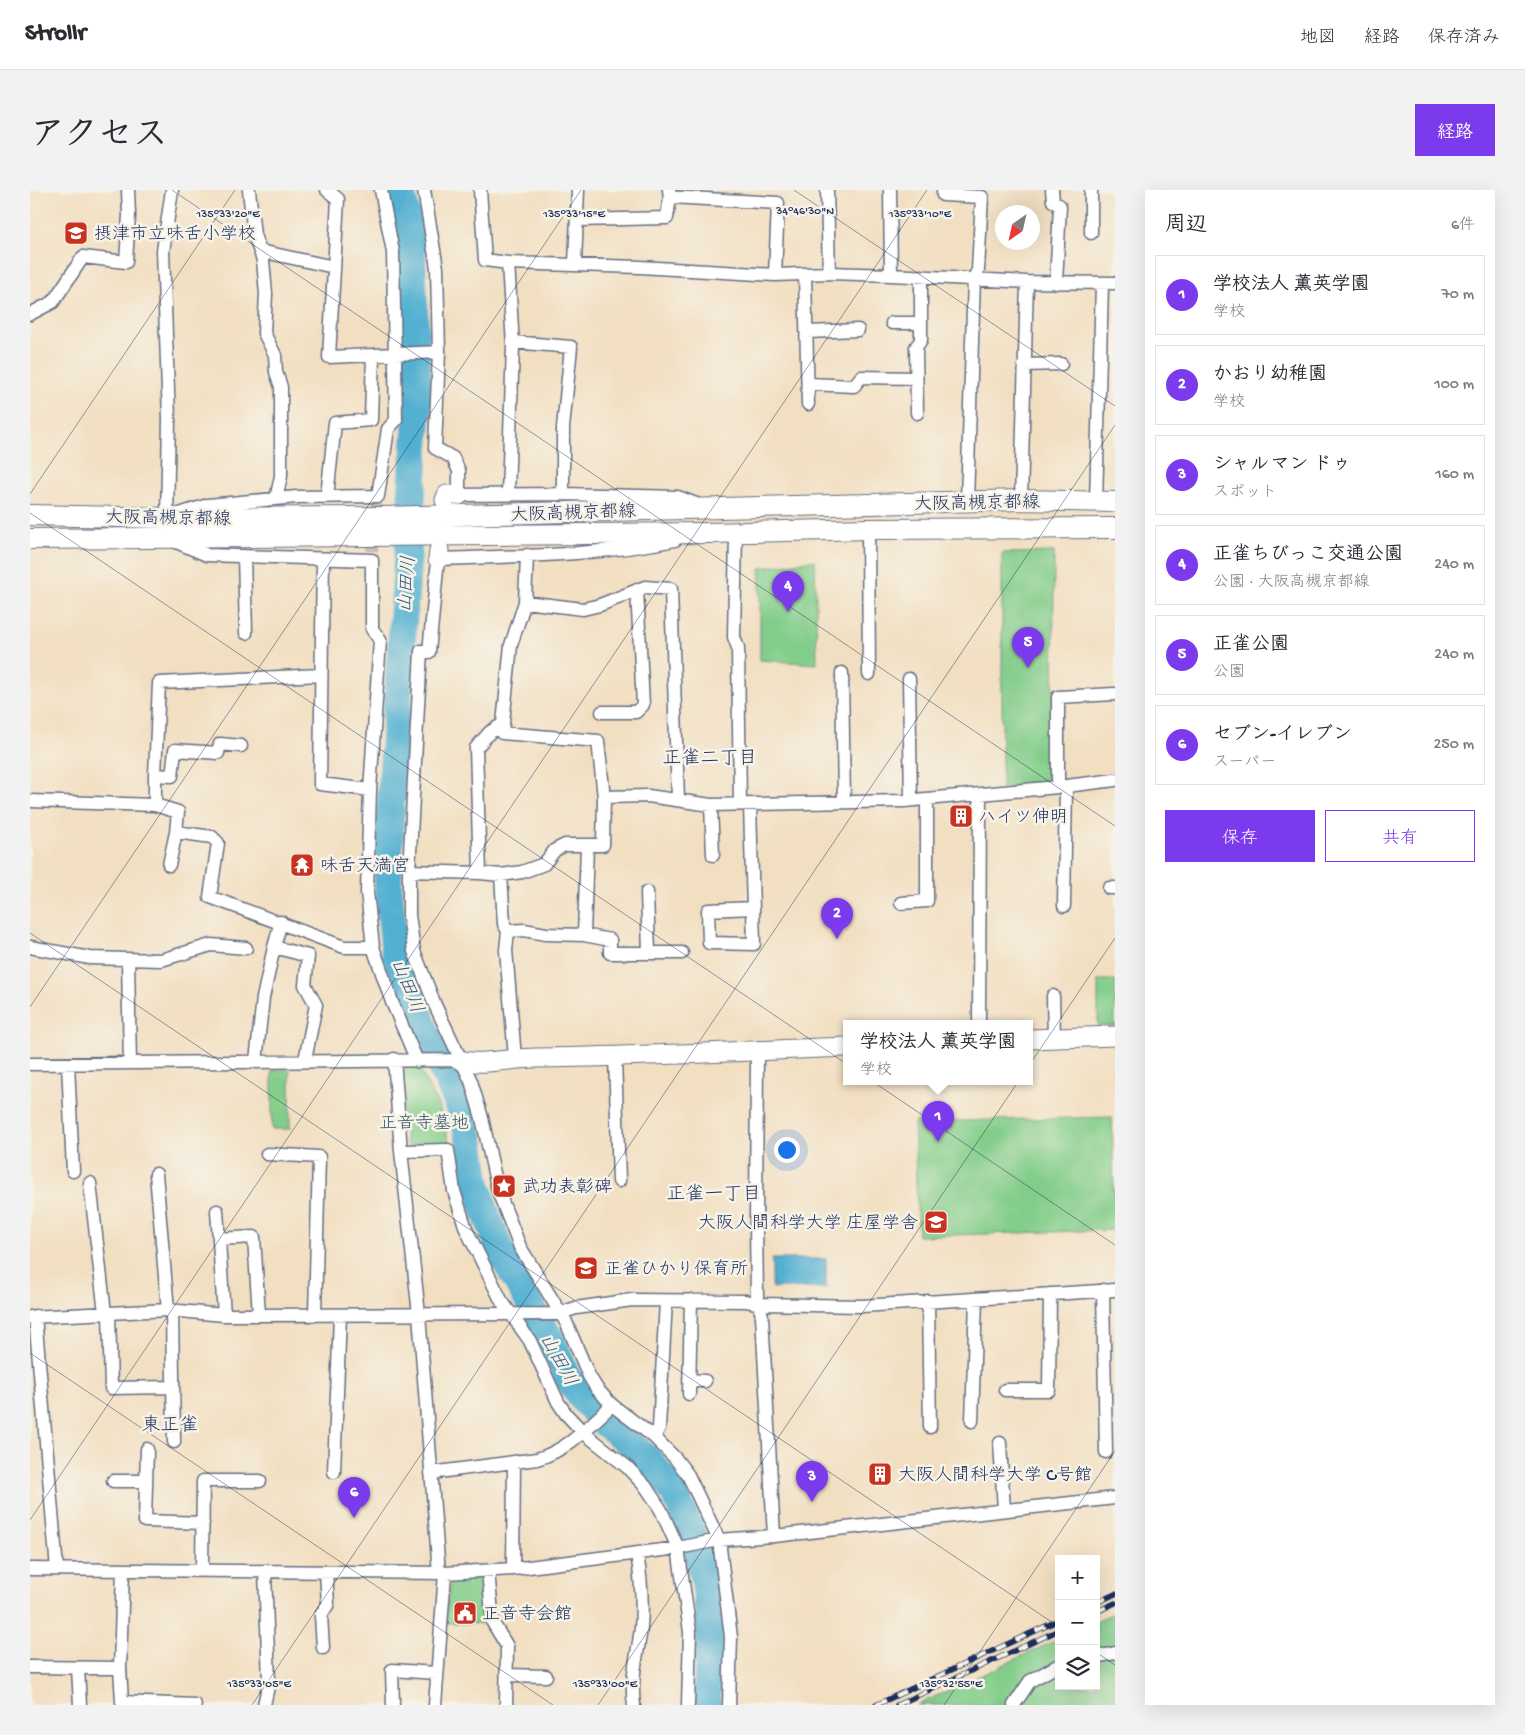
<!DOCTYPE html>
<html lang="ja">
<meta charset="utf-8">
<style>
body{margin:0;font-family:"Gochi Hand","Klee One",sans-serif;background:#f2f2f3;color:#2b2b33}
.controls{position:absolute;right:15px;bottom:15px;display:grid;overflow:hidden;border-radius:0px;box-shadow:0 5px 20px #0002}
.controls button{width:45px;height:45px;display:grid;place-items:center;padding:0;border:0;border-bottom:1px solid #e1e1e2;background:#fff;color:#2b2b33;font:25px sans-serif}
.compass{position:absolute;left:965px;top:15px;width:45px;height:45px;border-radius:50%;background:#fff;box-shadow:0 5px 20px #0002;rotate:214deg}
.you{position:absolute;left:756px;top:959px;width:18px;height:18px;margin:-12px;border:4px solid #fff;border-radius:50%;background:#1a73e8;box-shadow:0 0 0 8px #1a73e833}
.badge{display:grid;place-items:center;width:32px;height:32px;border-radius:50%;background:#7c3aed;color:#fff;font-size:16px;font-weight:700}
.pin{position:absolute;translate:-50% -41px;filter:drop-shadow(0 1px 2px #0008)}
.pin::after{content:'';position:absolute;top:26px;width:18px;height:15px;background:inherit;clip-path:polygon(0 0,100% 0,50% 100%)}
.popup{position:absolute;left:813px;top:830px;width:190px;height:65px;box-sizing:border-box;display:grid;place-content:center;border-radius:0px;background:#fff;filter:drop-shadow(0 1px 4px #0005);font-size:16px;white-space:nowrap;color:#7c7c81}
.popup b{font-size:19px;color:#2b2b33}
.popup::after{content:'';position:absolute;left:50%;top:100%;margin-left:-10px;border:10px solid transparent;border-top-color:#fff}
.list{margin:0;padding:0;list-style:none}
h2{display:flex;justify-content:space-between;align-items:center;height:65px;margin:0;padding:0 20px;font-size:21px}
h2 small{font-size:16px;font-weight:400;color:#7c7c81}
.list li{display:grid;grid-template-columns:32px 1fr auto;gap:15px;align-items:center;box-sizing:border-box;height:80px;margin:0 10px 10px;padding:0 10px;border:1px solid #e1e1e2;border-radius:0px}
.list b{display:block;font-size:19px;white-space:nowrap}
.list p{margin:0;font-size:16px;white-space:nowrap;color:#7c7c81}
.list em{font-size:16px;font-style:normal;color:#7c7c81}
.actions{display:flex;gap:10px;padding:15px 20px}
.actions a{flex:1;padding:11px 0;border:1px solid #7c3aed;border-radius:0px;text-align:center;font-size:18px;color:#7c3aed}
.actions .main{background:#7c3aed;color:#fff}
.icon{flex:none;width:28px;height:28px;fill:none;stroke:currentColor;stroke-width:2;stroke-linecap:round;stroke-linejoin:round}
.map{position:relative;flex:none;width:1085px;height:1515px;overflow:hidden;border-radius:0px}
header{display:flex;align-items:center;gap:30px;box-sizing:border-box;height:70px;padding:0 25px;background:#fff;border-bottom:1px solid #e1e1e2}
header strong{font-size:24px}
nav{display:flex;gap:28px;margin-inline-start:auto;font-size:18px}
.intro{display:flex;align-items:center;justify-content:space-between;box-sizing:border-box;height:120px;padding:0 30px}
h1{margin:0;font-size:35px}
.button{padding:12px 22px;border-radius:0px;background:#7c3aed;color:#fff;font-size:18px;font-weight:700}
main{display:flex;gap:30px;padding:0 30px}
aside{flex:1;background:#fff;border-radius:0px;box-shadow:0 5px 20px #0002}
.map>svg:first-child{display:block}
</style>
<header>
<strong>Strollr</strong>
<nav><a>地図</a><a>経路</a><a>保存済み</a></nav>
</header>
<div class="intro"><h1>アクセス</h1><a class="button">経路</a></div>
<main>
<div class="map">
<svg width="1085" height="1515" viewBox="0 0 1085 1515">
<rect width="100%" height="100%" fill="#f7f3e8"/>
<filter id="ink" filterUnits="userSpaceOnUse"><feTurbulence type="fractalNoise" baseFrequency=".02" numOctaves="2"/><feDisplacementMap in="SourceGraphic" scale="10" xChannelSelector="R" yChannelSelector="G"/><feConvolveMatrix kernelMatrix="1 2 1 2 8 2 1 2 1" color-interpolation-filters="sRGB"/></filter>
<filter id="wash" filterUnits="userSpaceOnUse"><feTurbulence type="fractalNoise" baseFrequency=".0096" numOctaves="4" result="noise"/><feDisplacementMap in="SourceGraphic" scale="20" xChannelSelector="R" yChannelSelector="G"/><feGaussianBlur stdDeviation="1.12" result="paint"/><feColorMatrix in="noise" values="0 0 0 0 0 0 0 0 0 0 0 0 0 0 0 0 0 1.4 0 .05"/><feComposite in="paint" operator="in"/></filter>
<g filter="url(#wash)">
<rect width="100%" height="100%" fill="#f2dfc1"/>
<path fill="#83cd8a" stroke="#4f7e74" d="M 1024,362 L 1023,594 L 972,598 L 972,363 Z
M 785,370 L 787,474 L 730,470 L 730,378 Z
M 1068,790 L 1085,790 L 1085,836 L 1068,836 Z
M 376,877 L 389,878 L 410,919 L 414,930 L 419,954 L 380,957 L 376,954 L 370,886 Z
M 242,880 L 260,880 L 260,939 L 242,939 Z
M 1082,927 L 1085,1040 L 888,1046 L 884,932 Z
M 448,1388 L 454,1397 L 456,1434 L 414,1433 L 420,1394 L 426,1389 Z
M 1085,1422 L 1085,1515 L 887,1515 L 1029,1449 L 1029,1496 L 1066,1496 L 1066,1431 Z"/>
<path fill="#53b0d1" stroke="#377098" d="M 742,1069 L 796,1069 L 796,1098 L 742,1098 Z"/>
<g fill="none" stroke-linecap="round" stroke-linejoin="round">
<path stroke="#53b0d1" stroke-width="28" d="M 371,0 L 381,44 L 388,213 L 361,607 L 358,695 L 365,764 L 380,799 L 395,841 L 432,922 L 441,954 L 446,991 L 456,1024 L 474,1069 L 521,1150 L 538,1188 L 550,1206 L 573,1232 L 604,1256 L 621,1273 L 636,1291 L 646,1307 L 664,1347 L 676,1397 L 680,1441 L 677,1515"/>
</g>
</g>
<g filter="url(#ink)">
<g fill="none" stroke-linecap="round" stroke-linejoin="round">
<path stroke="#c7bcad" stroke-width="12" stroke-dasharray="12 6" stroke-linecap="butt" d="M 342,361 L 347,312"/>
<g stroke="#666d81" stroke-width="15">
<path id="street" d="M 142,0 L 133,61 L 139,229 L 137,328 L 178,315 L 267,307 L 348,306 L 358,239 L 366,230 L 363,62 L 351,0
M 219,0 L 224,45 L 233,70 L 236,104 L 234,143 L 245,165 L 246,182 L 251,197 L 251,286 L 246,309
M 297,0 L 308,9 L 299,167 L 409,162
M 394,0 L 407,78 L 409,162 L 405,258 L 423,268 L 429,281 L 429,305 L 533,304 L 648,307 L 669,315
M 450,0 L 455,70 L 478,73 L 483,156 L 478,304
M 639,0 L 640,7 L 748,13 L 745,85
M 797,0 L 799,83
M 860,0 L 861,85
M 913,0 L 913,5 L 952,7 L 948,80 L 944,88 L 937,312
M 1022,0 L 1023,11 L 1030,16 L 1026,93
M 1061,0 L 1061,43
M 548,30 L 637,28 L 640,7
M 230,61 L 304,77
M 478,73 L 610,77 L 745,85 L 799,83 L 861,85 L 997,92 L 1085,93
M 545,74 L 548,0
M 775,85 L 778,214
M 0,124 L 23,112 L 53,67 L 96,72 L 99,25 L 98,0
M 862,133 L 891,133
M 777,142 L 828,140
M 483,152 L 541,157 L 533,238 L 533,304
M 994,175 L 1031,174
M 779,194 L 824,196 L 831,187 L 886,188
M 887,223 L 886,157 L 891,150 L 891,86
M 297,306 L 305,233 L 341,230 L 343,165
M 991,310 L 997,92
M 1066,312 L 1072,94
M 838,339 L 839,484
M 706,343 L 704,447 L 708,458 L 710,614
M 645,350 C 567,366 487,366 408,369 L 399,462 L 391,461 L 379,681 L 379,725 L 384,761 L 405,815 L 441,891 L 452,928 L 468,1001 L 490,1057 L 536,1132 L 559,1186 L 567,1199 L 582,1215 L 624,1247 L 645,1268 L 658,1285 L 689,1350 L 701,1447 L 699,1515
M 144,351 L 177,365 L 342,370 L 342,439 L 350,450 L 340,600 L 337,702 L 343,757 L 362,812 L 387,871
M 214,366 L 216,443
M 293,369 L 290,594 L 340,600
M 495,412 L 553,419 L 570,415 L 615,397 L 641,399 L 648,610
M 812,483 L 814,612
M 879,489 L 881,610
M 572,522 L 606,522 L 613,515 L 607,400
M 125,585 L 129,493 L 291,485
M 1028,597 L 1028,507 L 1085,504
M 574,607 L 618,606 L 681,615 L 874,611 L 1028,597 L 1085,590
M 0,611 L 125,615 L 148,622 L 146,642 L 139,675
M 125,615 L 125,585 L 142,586 L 145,560 L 188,563 L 190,554 L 211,556
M 681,615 L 683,665
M 720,615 L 724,754 L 679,753 L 678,720 L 723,718
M 146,642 L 182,647 L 188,653 L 180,707 L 314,757 L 343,757
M 379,681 L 450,683 L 446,558 L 460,542 L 473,534
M 450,683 L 471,685 L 492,682 L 514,674 L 525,660 L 535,655 L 573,655 L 574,607 L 568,551 L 472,543 L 481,455 L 495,412 L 497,365
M 471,685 L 474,734 L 478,741
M 1079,698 L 1085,698
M 617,702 L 619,763
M 871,713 L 897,711 L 897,609
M 1034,716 L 1036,596
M 251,732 L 244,757 L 278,766 L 275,795 L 286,815 L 275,870
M 554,745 L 557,655
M 0,757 L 60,768 L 131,770 L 181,755 L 216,758
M 98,770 L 100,873
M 1023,806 L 1024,848
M 949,833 L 950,605
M 727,861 L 726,1035 L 727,1106 L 732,1126 L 744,1346
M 585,867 L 589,991
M 485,868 L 476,760 L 478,741 L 494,740 L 516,744 L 554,745 L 580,750 L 580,763 L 652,763
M 364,869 L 371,961 L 389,1124 L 409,1383
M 226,871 L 233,808 L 244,757
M 0,874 L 430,870
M 38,874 L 43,981
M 371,961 L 418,960 L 424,1001 L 436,1039 L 471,1110 L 500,1151 L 528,1212 L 536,1224 L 553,1242 L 597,1277 L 616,1297 L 631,1320 L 648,1358 L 660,1442 L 658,1515
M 237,964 L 289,967 L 285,1125
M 126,984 L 138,1120
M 60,993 L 75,1123
M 187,1021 L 194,1125
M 189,1049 L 224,1047 L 229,1125
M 1073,1100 L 1076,1262
M 898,1111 L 900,1237
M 142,1121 L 144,1252
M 79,1123 L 81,1198 L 143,1197
M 5,1126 L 27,1379
M 0,1127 L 138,1120 L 194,1125 L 527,1124 L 546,1118 L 602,1110 L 716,1111 L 730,1114 L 832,1116 L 1085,1100
M 659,1190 L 675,1191
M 975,1200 L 1019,1200 L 1020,1104
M 659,1204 L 661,1110
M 942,1231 L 946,1109
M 624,1247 L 629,1238 L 636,1111
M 970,1253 L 974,1320
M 117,1259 L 115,1331 L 173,1333
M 304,1282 L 310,1125
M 401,1283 L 507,1269 C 538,1260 559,1236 582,1215
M 83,1291 L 116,1291
M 0,1379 L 415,1383 L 483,1379 L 648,1358 L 689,1350 L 744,1346 L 1085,1308
M 483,1379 L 484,1272
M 172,1381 L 173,1291 L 230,1291
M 458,1381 L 463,1433 L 477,1456 L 476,1515
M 293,1458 L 291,1425 L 298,1414 L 296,1382
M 1066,1467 L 1085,1463
M 0,1477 L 90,1478 L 93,1380
M 48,1478 L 50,1515
M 90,1478 L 92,1512 L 165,1515
M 477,1485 L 516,1486
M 234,1515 L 239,1492 L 235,1381
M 363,1515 L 362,1480 L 406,1483
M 405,1515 L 415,1383
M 604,1515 C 600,1488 608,1464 611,1438 C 613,1414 611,1388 607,1364
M 984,1515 L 1000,1491 L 1029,1475"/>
</g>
<g stroke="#666d81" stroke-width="21">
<path id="secondary" d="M 415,310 L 417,305 L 429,305
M 408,369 L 409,360
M 999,849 L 1085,846
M 430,870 C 450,876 483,868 506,868 C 609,867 713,861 817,857"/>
</g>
<g stroke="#666d81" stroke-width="22">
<path id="primary" d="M 0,325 L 137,328 L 351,327 L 991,310 L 1085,312
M 0,349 L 679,343 L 838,339 L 1085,338"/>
</g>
<use href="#street" stroke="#fff" stroke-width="12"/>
<use href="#secondary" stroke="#fff" stroke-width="19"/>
<use href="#primary" stroke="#fff" stroke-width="20"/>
<g stroke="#1b2f5e" stroke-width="5.5">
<path id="rail" d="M 1066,1413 L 1085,1404
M 1066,1422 L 1085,1413
M 846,1515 L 1029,1430
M 867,1515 L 1029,1440"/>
</g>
<use href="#rail" stroke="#f7f3e8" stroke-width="4" stroke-dasharray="11" stroke-linecap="butt"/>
</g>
</g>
<path fill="none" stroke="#1b2f5e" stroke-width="1" stroke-opacity="0.45" d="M 142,0 L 1085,636M 764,0 L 1085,216M 0,304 L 205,0M 0,323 L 1085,1055M 0,743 L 1029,1437M 0,817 L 551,0M 0,1163 L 523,1515M 0,1330 L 897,0M 1066,1462 L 1085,1475M 222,1515 L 1085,235M 568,1515 L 1085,748M 914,1515 L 1085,1261"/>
<defs>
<g id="school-square" transform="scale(1.25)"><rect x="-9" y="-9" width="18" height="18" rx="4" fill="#c8321e" stroke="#f7f3e8"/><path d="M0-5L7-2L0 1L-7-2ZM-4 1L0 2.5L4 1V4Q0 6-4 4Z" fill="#fff"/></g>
<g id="building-square" transform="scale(1.25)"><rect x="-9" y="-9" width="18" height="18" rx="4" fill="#c8321e" stroke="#f7f3e8"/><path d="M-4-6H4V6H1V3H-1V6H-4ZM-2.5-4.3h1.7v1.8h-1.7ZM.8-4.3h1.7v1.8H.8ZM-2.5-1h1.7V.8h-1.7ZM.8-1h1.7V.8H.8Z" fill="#fff"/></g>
<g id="temple-square" transform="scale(1.25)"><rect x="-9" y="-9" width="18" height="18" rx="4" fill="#c8321e" stroke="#f7f3e8"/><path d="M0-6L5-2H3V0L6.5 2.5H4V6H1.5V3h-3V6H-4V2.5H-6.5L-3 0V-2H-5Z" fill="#fff"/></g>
<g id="sight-square" transform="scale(1.25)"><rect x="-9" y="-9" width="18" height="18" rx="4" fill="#c8321e" stroke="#f7f3e8"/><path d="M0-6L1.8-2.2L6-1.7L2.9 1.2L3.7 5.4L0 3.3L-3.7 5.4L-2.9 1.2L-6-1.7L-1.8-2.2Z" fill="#fff"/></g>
<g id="university-square" transform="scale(1.25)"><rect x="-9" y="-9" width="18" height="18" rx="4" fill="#c8321e" stroke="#f7f3e8"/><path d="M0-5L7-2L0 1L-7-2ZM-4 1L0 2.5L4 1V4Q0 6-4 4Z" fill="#fff"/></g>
<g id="civic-square" transform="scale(1.25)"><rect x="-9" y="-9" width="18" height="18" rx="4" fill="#c8321e" stroke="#f7f3e8"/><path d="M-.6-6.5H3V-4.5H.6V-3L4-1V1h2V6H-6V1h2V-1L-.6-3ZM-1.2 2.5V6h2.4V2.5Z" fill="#fff"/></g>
</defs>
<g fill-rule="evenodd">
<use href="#school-square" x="46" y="43"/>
<use href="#building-square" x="931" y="626"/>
<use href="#temple-square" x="272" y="675"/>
<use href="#sight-square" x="474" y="996"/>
<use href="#university-square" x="906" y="1032"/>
<use href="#school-square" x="556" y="1078"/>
<use href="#building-square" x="850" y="1284"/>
<use href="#civic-square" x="435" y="1423"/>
</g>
<g text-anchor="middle" stroke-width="5" stroke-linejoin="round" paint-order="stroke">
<g font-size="18" fill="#1b2f5e" stroke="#f7f3e8" text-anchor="start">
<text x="64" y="49">摂津市立味舌小学校</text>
<text x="948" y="632">ハイツ伸明</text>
<text x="290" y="681">味舌天満宮</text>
<text x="492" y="1002">武功表彰碑</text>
<text x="888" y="1038" text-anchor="end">大阪人間科学大学 庄屋学舎</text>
<text x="574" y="1084">正雀ひかり保育所</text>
<text x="868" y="1290">大阪人間科学大学 C号館</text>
<text x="452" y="1429">正音寺会館</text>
</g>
<g font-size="18" fill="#1b2f5e" stroke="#f7f3e8">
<text transform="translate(947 312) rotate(-1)" y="6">大阪高槻京都線</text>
<text transform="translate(543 322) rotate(-2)" y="6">大阪高槻京都線</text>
<text transform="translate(138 327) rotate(1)" y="6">大阪高槻京都線</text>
</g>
<g font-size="18" fill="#355669" stroke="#f7f3e8">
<text x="394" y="938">正音寺墓地</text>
</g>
<g font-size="19" font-style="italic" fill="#2c5680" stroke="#f7f3e8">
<text transform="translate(375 394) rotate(-86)" y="7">山田川</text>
<text transform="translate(379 795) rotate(68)" y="7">山田川</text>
<text transform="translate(530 1169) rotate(61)" y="7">山田川</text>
</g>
<g font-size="19" fill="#1b2f5e" stroke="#f7f3e8">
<text x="680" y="573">正雀二丁目</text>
<text x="684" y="1009">正雀一丁目</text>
<text x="140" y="1240">東正雀</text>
</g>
</g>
<g font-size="12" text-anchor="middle" fill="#1b2f5e" stroke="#f7f3e8" stroke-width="5" stroke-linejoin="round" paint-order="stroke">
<text x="775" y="24">34°46'30"N</text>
<text x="198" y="27">135°33'20"E</text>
<text x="544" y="27">135°33'15"E</text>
<text x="890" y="27">135°33'10"E</text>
<text x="229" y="1497">135°33'05"E</text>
<text x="575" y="1497">135°33'00"E</text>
<text x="921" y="1497">135°32'55"E</text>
</g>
</svg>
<div class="controls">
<button>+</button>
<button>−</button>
<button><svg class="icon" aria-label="layers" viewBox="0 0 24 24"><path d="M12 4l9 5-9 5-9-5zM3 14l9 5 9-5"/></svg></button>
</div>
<svg class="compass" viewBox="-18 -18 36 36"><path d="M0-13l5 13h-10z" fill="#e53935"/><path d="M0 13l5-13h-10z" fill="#7c7c81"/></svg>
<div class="you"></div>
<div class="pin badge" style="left:908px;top:952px">1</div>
<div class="popup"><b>学校法人 薫英学園</b>学校</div>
<div class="pin badge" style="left:807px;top:749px">2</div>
<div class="pin badge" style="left:782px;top:1312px">3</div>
<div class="pin badge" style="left:758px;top:422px">4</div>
<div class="pin badge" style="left:998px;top:478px">5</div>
<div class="pin badge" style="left:324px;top:1328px">6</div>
</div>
<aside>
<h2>周辺<small>6件</small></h2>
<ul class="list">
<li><span class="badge">1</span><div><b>学校法人 薫英学園</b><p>学校</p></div><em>70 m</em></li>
<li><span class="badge">2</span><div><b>かおり幼稚園</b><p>学校</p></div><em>100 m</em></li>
<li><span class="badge">3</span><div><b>シャルマン ドゥ</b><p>スポット</p></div><em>160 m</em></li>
<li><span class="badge">4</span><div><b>正雀ちびっこ交通公園</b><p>公園 · 大阪高槻京都線</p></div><em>240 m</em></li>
<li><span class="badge">5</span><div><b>正雀公園</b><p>公園</p></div><em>240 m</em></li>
<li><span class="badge">6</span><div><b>セブン-イレブン</b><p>スーパー</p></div><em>250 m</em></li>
</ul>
<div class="actions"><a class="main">保存</a><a>共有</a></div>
</aside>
</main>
